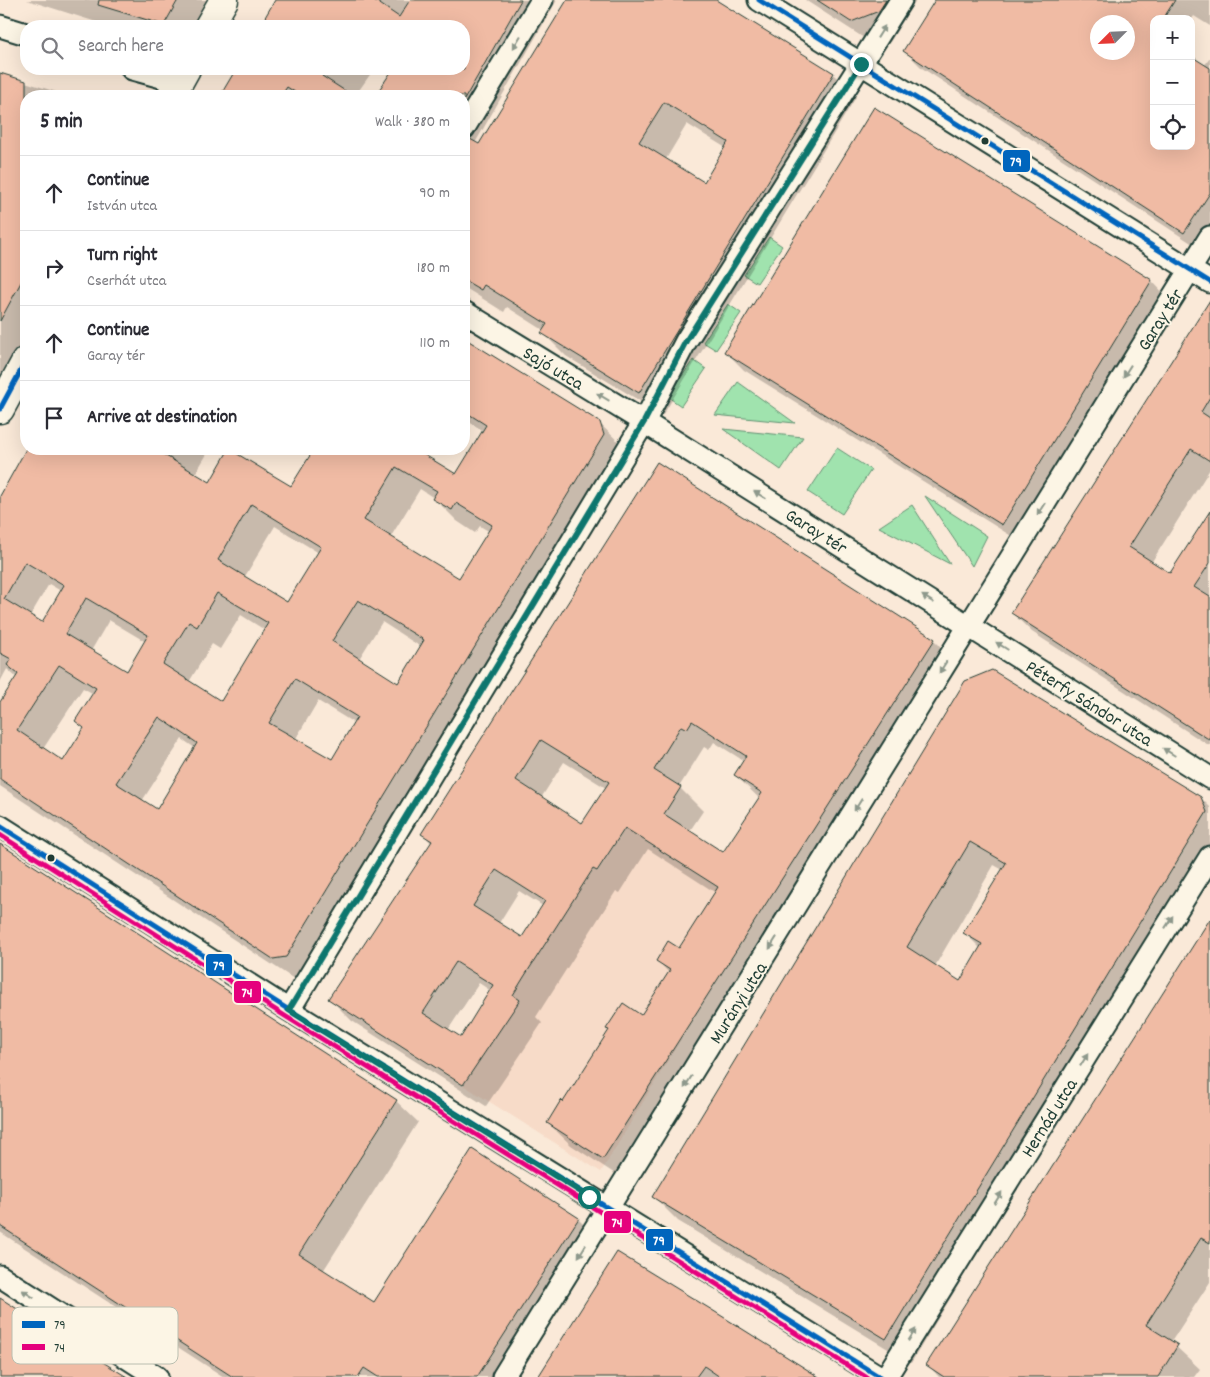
<!DOCTYPE html>
<meta charset="utf-8">
<style>
body{margin:0;font-family:Dekko,sans-serif;background:#f7f7f7;color:#2b2b33}
.controls{position:absolute;right:15px;top:15px;display:grid;overflow:hidden;border-radius:10px;box-shadow:0 5px 20px #0002}
.controls button{width:45px;height:45px;display:grid;place-items:center;padding:0;border:0;border-bottom:1px solid #e1e1e2;background:#fff;color:#2b2b33;font:25px sans-serif}
.compass{position:absolute;left:1090px;top:15px;width:45px;height:45px;border-radius:50%;background:#fff;box-shadow:0 5px 20px #0002;rotate:246deg}
.stop{position:absolute;width:15px;height:15px;margin:-11px;border:4px solid #0f766e;border-radius:50%;background:#fff}
.stop.end{background:#0f766e;border-color:#fff;box-shadow:0 1px 5px #0008}
.list{margin:0;padding:0;list-style:none}
h2{display:flex;justify-content:space-between;align-items:center;height:65px;margin:0;padding:0 20px;font-size:21px}
h2 small{font-size:16px;font-weight:400;color:#7c7c81}
.list li{display:grid;grid-template-columns:32px 1fr auto;gap:15px;align-items:center;box-sizing:border-box;height:75px;padding:0 20px;border-top:1px solid #e1e1e2}
.list b{display:block;font-size:19px;white-space:nowrap}
.list p{margin:0;font-size:16px;white-space:nowrap;color:#7c7c81}
.list em{font-size:16px;font-style:normal;color:#7c7c81}
.icon{flex:none;width:28px;height:28px;fill:none;stroke:currentColor;stroke-width:2;stroke-linecap:round;stroke-linejoin:round}
.map{position:relative;flex:none;width:1210px;height:1377px;overflow:hidden}
.search{position:absolute;background:#fff;box-shadow:0 5px 20px #0002;left:20px;top:20px;width:450px;height:55px;display:flex;align-items:center;gap:12px;box-sizing:border-box;padding:0 18px;border-radius:20px;color:#7c7c81;font-size:19px}
.panel{position:absolute;background:#fff;box-shadow:0 5px 20px #0002;left:20px;top:90px;width:450px;height:365px;border-radius:20px}
.map>svg:first-child{display:block}
</style>
<div class="map">
<svg width="1210" height="1377" viewBox="0 0 1210 1377">
<rect width="100%" height="100%" fill="#fae9d8"/>
<filter id="ink" filterUnits="userSpaceOnUse"><feTurbulence type="fractalNoise" baseFrequency=".02" numOctaves="2"/><feDisplacementMap in="SourceGraphic" scale="10" xChannelSelector="R" yChannelSelector="G"/><feConvolveMatrix kernelMatrix="1 2 1 2 8 2 1 2 1" color-interpolation-filters="sRGB"/></filter>
<g filter="url(#ink)">
<path fill="#f7dbc8" d="M 635,814 L 632,832 L 759,914 L 703,1002 L 601,1172 L 463,1085 L 520,1000 L 513,995 L 524,977 L 593,869 L 598,871 Z"/>
<path fill="#a0e3ae" stroke="#609071" d="M 769,237 L 782,246 L 757,283 L 744,275 Z
M 728,304 L 741,313 L 716,350 L 703,342 Z
M 693,360 L 706,369 L 681,406 L 668,397 Z
M 738,382 L 795,423 L 715,415 Z
M 723,429 L 803,437 L 781,470 Z
M 837,448 L 871,470 L 842,514 L 808,492 Z
M 925,496 L 987,536 L 972,566 Z
M 912,505 L 950,564 L 879,527 Z"/>
<path fill="#0003" fill-rule="evenodd" d="M 27,0 L 218,0 L 204,26 L 109,26 Z
M 277,0 L 557,0 L 475,143 L 479,145 L 568,0 L 714,0 L 833,74 L 856,97 L 663,415 L 566,356 L 543,333 L 545,331 L 507,307 L 504,312 L 464,287 L 464,96 L 376,96 L 395,69 L 464,69 L 464,26 L 262,26 ZM 687,124 L 726,148 L 704,183 L 666,159 Z
M 805,0 L 916,0 L 890,42 L 878,47 Z
M 937,0 L 1210,0 L 1210,26 L 1194,16 L 1191,20 L 1154,19 L 1154,146 L 1191,146 L 1204,66 L 1210,58 L 1210,238 L 1202,250 L 922,68 L 904,50 ZM 1098,22 L 1128,22 L 1128,52 L 1098,52 Z
M 237,69 L 374,69 L 355,96 L 222,96 Z
M 0,74 L 69,96 L 26,96 L 26,341 L 0,389 Z
M 875,109 L 1152,281 L 1170,300 L 1021,542 L 744,370 L 726,352 Z
M 1210,306 L 1210,469 L 1151,563 L 1171,575 L 1210,525 L 1210,746 L 1032,632 L 1012,613 Z
M 464,340 L 599,423 L 623,446 L 297,981 L 0,786 L 0,704 L 17,678 L 7,669 L 0,682 L 0,498 L 27,449 L 210,449 L 195,474 L 210,484 L 292,488 L 316,449 L 412,449 L 456,476 L 484,431 L 464,419 ZM 420,489 L 434,498 L 457,521 L 475,533 L 480,526 L 490,532 L 459,580 L 390,538 ZM 275,526 L 319,553 L 288,604 L 244,578 ZM 49,584 L 61,591 L 42,623 L 30,616 ZM 241,615 L 265,630 L 221,703 L 189,682 L 212,644 L 220,649 ZM 109,620 L 146,642 L 127,673 L 91,651 ZM 382,622 L 421,647 L 398,684 L 359,659 ZM 83,688 L 94,694 L 76,721 L 85,729 L 63,762 L 43,749 ZM 318,701 L 354,723 L 332,761 L 295,740 ZM 182,739 L 195,748 L 157,811 L 142,801 Z
M 657,464 L 934,640 L 956,662 L 626,1181 L 571,1145 L 548,1123 L 641,1016 L 669,973 L 657,960 L 679,950 L 716,893 L 648,849 L 620,893 L 616,891 L 536,1017 L 542,1023 L 486,1106 L 352,1021 L 329,998 L 432,844 L 423,834 ZM 714,742 L 744,761 L 735,775 L 759,798 L 724,854 L 689,832 L 703,811 L 679,787 L 704,747 L 709,750 ZM 564,762 L 606,788 L 582,825 L 541,798 ZM 519,891 L 543,906 L 522,938 L 499,923 ZM 479,983 L 491,991 L 461,1039 L 448,1030 Z
M 966,682 L 1201,798 L 1210,807 L 1210,870 L 911,1363 L 678,1221 L 654,1197 ZM 994,865 L 1003,870 L 965,933 L 981,949 L 960,982 L 935,966 Z
M 0,845 L 396,1101 L 418,1122 L 323,1271 L 374,1304 L 578,1219 L 599,1240 L 511,1377 L 224,1377 L 0,1232 Z
M 1210,921 L 1210,1282 L 1171,1342 L 1200,1369 L 1194,1377 L 939,1377 L 928,1365 Z
M 617,1254 L 817,1377 L 541,1377 Z"/>
<path fill="#f0bba4" stroke="#1f3d34" fill-rule="evenodd" d="M 99,0 L 178,0 L 164,25 L 98,5 Z
M 275,0 L 374,0 L 399,17 L 410,0 L 521,0 L 464,100 L 464,96 L 375,96 L 393,69 L 464,69 L 464,26 L 260,26 Z
M 567,0 L 716,0 L 834,73 L 639,393 L 541,333 L 547,324 L 484,285 L 481,290 L 464,280 L 464,140 L 470,139 L 479,144 ZM 664,102 L 728,142 L 704,182 L 639,142 Z
M 817,0 L 886,0 L 879,11 L 851,22 Z
M 935,0 L 1175,0 L 1163,19 L 1154,19 L 1154,146 L 1191,146 L 1191,56 L 1210,68 L 1210,193 L 1184,233 L 903,51 ZM 1098,22 L 1128,22 L 1128,52 L 1098,52 Z
M 236,69 L 327,69 L 322,76 L 353,96 L 301,96 L 287,87 L 281,96 L 220,96 Z
M 0,73 L 26,81 L 26,273 L 0,321 Z
M 874,107 L 1152,280 L 1002,525 L 724,352 Z
M 1210,300 L 1210,397 L 1201,412 L 1210,418 L 1210,461 L 1191,449 L 1129,547 L 1170,573 L 1210,511 L 1210,563 L 1194,587 L 1210,597 L 1210,740 L 1011,613 Z
M 464,338 L 600,422 L 604,435 L 286,957 L 273,959 L 0,779 L 0,702 L 18,674 L 7,665 L 11,659 L 0,653 L 0,496 L 26,449 L 154,449 L 210,482 L 229,449 L 291,486 L 314,449 L 415,449 L 456,474 L 486,425 L 464,411 ZM 396,467 L 437,491 L 432,499 L 452,510 L 456,503 L 492,525 L 459,578 L 364,520 ZM 251,504 L 321,547 L 287,602 L 218,560 ZM 25,562 L 64,585 L 42,622 L 4,599 ZM 217,593 L 268,623 L 221,701 L 163,664 L 189,622 L 197,627 ZM 86,598 L 148,635 L 127,671 L 65,634 ZM 358,600 L 424,640 L 398,683 L 332,641 ZM 59,665 L 96,688 L 75,721 L 84,728 L 63,761 L 17,730 ZM 295,679 L 357,717 L 332,759 L 269,723 ZM 159,717 L 197,743 L 157,809 L 116,783 Z
M 657,462 L 935,639 L 603,1159 L 547,1123 L 561,1100 L 563,1102 L 609,1030 L 606,1029 L 623,1003 L 641,1015 L 670,970 L 656,961 L 668,941 L 679,948 L 718,887 L 625,828 L 597,871 L 593,869 L 524,977 L 513,995 L 520,1000 L 463,1085 L 328,999 L 432,841 L 421,834 ZM 692,721 L 746,756 L 734,775 L 762,793 L 723,852 L 664,814 L 681,787 L 654,770 L 681,726 L 687,729 ZM 541,740 L 609,782 L 582,823 L 516,780 ZM 496,870 L 545,901 L 522,937 L 473,906 ZM 456,962 L 493,985 L 461,1037 L 423,1013 Z
M 992,670 L 1201,797 L 1207,812 L 886,1339 L 652,1197 L 965,681 ZM 970,842 L 1006,863 L 963,933 L 982,944 L 960,981 L 907,947 Z
M 0,844 L 397,1100 L 299,1254 L 374,1302 L 472,1149 L 579,1218 L 477,1377 L 378,1377 L 364,1368 L 358,1377 L 233,1377 L 0,1226 Z
M 1210,919 L 1210,1243 L 1201,1238 L 1146,1325 L 1178,1345 L 1158,1377 L 944,1377 L 926,1365 Z
M 617,1252 L 712,1310 L 819,1377 L 720,1377 L 704,1366 L 696,1377 L 538,1377 Z
M 0,1298 L 41,1324 L 127,1377 L 0,1377 Z"/>
<g fill="none" stroke-linecap="round" stroke-linejoin="round">
<g stroke="#1f3d34" stroke-width="25">
<path id="minor" d="M 759,0 L 1210,282
M 0,26 L 26,34
M 132,69 L 179,82
M 464,128 L 542,0
M 464,312 L 644,422 L 1210,778
M 0,826 L 289,1010 L 880,1377
M 289,1010 L 644,422 L 686,341 L 901,0
M 0,1276 L 157,1377
M 503,1377 L 1210,237
M 886,1377 L 1210,857"/>
</g>
<g stroke="#1f3d34" stroke-width="31">
<path id="secondary" d="M 209,26 L 224,0
M 171,96 L 186,69
M 0,409 L 26,361"/>
</g>
<use href="#minor" stroke="#fcf5e5" stroke-width="21"/>
<use href="#secondary" stroke="#fcf5e5" stroke-width="28"/>
<g stroke="#fcf5e5" stroke-width="9">
<path id="bus-1" d="M 759,0 L 1210,282
M 0,409 L 26,361
M 0,826 L 289,1010 L 880,1377"/>
</g>
<g stroke="#fcf5e5" stroke-width="9">
<path id="bus-2" d="M 0,835 L 285,1016 L 866,1377"/>
</g>
<use href="#bus-1" stroke="#0065bd" stroke-width="5"/>
<use href="#bus-2" stroke="#e5007d" stroke-width="5"/>
</g>
<defs><path id="oneway-solid" d="M-6-.8H1V-3.2L6.5 0L1 3.2V.8H-6Z" transform="scale(1.25)"/></defs>
<g fill="#8e998c">
<use href="#oneway-solid" transform="translate(881 32) rotate(-58)"/>
<use href="#oneway-solid" transform="translate(517 42) rotate(121)"/>
<use href="#oneway-solid" transform="translate(1127 371) rotate(122)"/>
<use href="#oneway-solid" transform="translate(603 397) rotate(-149)"/>
<use href="#oneway-solid" transform="translate(760 495) rotate(-148)"/>
<use href="#oneway-solid" transform="translate(1041 509) rotate(122)"/>
<use href="#oneway-solid" transform="translate(928 599) rotate(-148)"/>
<use href="#oneway-solid" transform="translate(1002 646) rotate(-148)"/>
<use href="#oneway-solid" transform="translate(943 667) rotate(122)"/>
<use href="#oneway-solid" transform="translate(1169 752) rotate(-148)"/>
<use href="#oneway-solid" transform="translate(858 805) rotate(122)"/>
<use href="#oneway-solid" transform="translate(1169 922) rotate(-58)"/>
<use href="#oneway-solid" transform="translate(773 943) rotate(122)"/>
<use href="#oneway-solid" transform="translate(1084 1060) rotate(-58)"/>
<use href="#oneway-solid" transform="translate(688 1082) rotate(122)"/>
<use href="#oneway-solid" transform="translate(998 1198) rotate(-58)"/>
<use href="#oneway-solid" transform="translate(582 1251) rotate(122)"/>
<use href="#oneway-solid" transform="translate(28 1294) rotate(-147)"/>
<use href="#oneway-solid" transform="translate(912 1335) rotate(-58)"/>
</g>
</g>
<g fill="none" stroke-linecap="round" stroke-linejoin="round" filter="url(#ink)">
<path stroke="#0f766e" stroke-width="6" d="M 589,1197 L 289,1010 L 644,422 L 686,341 L 861,64"/>
</g>
<g fill="#1f3d34" stroke="#fcf5e5" stroke-width="2">
<circle cx="985" cy="141" r="4.5"/>
<circle cx="51" cy="858" r="4.5"/>
</g>
<g text-anchor="middle" stroke-width="4" stroke-linejoin="round" paint-order="stroke">
<g font-size="19" fill="#1f3d34" stroke="#fcf5e5">
<text transform="translate(1159 319) rotate(-58)" y="7">Garay tér</text>
<text transform="translate(554 367) rotate(31)" y="7">Sajó utca</text>
<text transform="translate(817 530) rotate(32)" y="7">Garay tér</text>
<text transform="translate(1090 702) rotate(32)" y="7">Péterfy Sándor utca</text>
<text transform="translate(737 1002) rotate(-58)" y="7">Murányi utca</text>
<text transform="translate(1048 1117) rotate(-58)" y="7">Hernád utca</text>
</g>
</g>
<rect x="12" y="1307" width="166" height="57" rx="8" fill="#fcf5e5" stroke="#babeb0" stroke-width="1"/>
<rect x="22" y="1321" width="23" height="7" fill="#0065bd"/>
<rect x="22" y="1344" width="23" height="6" fill="#e5007d"/>
<g font-size="14" fill="#1f3d34">
<text x="54" y="1329">79</text>
<text x="54" y="1352">74</text>
</g>
<g stroke="#fcf5e5" stroke-width="2">
<rect x="1002" y="149" width="29" height="24" rx="5" fill="#0065bd"/>
<rect x="205" y="953" width="28" height="24" rx="5" fill="#0065bd"/>
<rect x="233" y="980" width="29" height="24" rx="5" fill="#e5007d"/>
<rect x="603" y="1210" width="29" height="24" rx="5" fill="#e5007d"/>
<rect x="645" y="1228" width="29" height="24" rx="5" fill="#0065bd"/>
</g>
<g font-size="14" text-anchor="middle" font-weight="bold" fill="#fff">
<text x="1016" y="166">79</text>
<text x="219" y="970">79</text>
<text x="247" y="997">74</text>
<text x="617" y="1227">74</text>
<text x="659" y="1245">79</text>
</g>
</svg>
<div class="controls">
<button>+</button>
<button>−</button>
<button><svg class="icon" aria-label="locate" viewBox="0 0 24 24"><circle cx="12" cy="12" r="6"/><path d="M12 2v4M12 18v4M2 12h4M18 12h4"/></svg></button>
</div>
<svg class="compass" viewBox="-18 -18 36 36"><path d="M0-13l5 13h-10z" fill="#e53935"/><path d="M0 13l5-13h-10z" fill="#7c7c81"/></svg>
<div class="stop" style="left:589px;top:1197px"></div>
<div class="stop end" style="left:861px;top:64px"></div>
<div class="search"><svg class="icon" aria-label="search" viewBox="0 0 24 24"><circle cx="10" cy="10" r="6"/><path d="M15 15l6 6"/></svg>Search here</div>
<section class="panel">
<h2>5 min<small>Walk · 380 m</small></h2>
<ul class="list">
<li><svg class="icon" aria-label="ahead" viewBox="0 0 24 24"><path d="M12 20V5M6 11l6-6 6 6"/></svg><div><b>Continue</b><p>István utca</p></div><em>90 m</em></li>
<li><svg class="icon" aria-label="right" viewBox="0 0 24 24"><path d="M7 20v-9h11M14 6l5 5-5 5"/></svg><div><b>Turn right</b><p>Cserhát utca</p></div><em>180 m</em></li>
<li><svg class="icon" aria-label="ahead" viewBox="0 0 24 24"><path d="M12 20V5M6 11l6-6 6 6"/></svg><div><b>Continue</b><p>Garay tér</p></div><em>110 m</em></li>
<li><svg class="icon" aria-label="arrive" viewBox="0 0 24 24"><path d="M6 21V4h12l-3 4 3 4H6"/></svg><div><b>Arrive at destination</b></div></li>
</ul>
</section>
</div>
